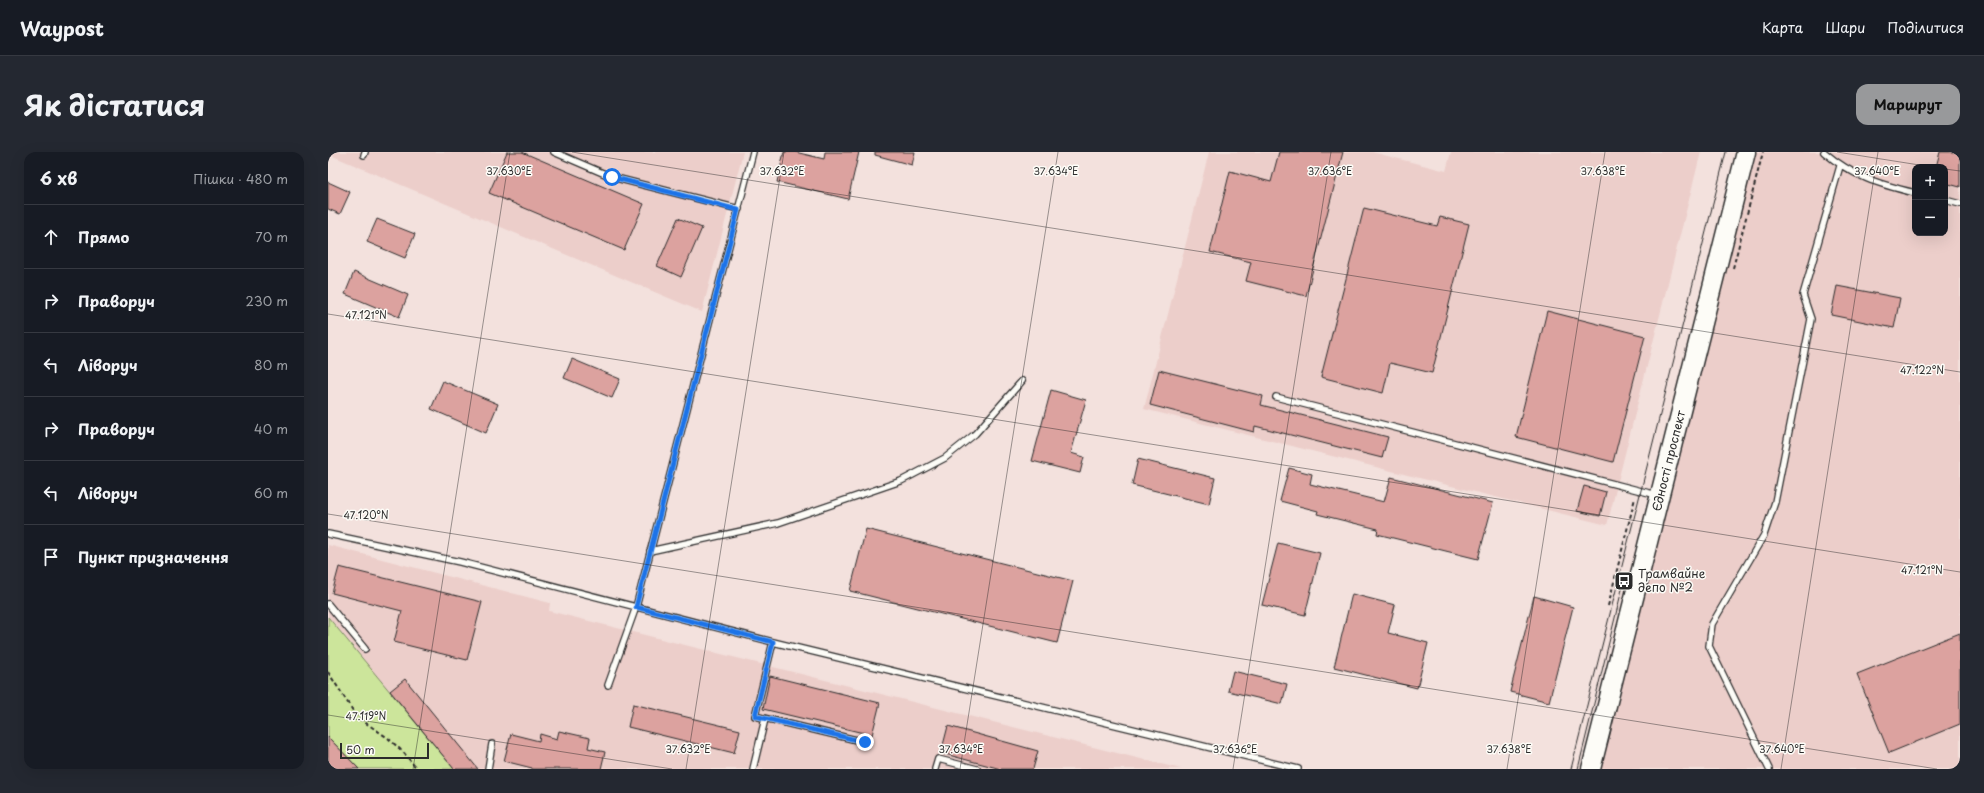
<!DOCTYPE html>
<html lang="uk">
<meta charset="utf-8">
<style>
body{margin:0;font-family:"Playpen Sans",sans-serif;background:#242831;color:#f1f3f6}
.controls{position:absolute;right:12px;top:12px;display:grid;overflow:hidden;border-radius:8px;box-shadow:0 4px 16px #0002}
.controls button{width:36px;height:36px;display:grid;place-items:center;padding:0;border:0;border-bottom:1px solid #363941;background:#171b24;color:#f1f3f6;font:20px sans-serif}
.scale{position:absolute;left:12px;bottom:10px;width:89px;box-sizing:border-box;padding-left:4px;border:2px solid #2b2b2b;border-top:0;font-size:11px;line-height:14px;white-space:nowrap;color:#2b2b2b;-webkit-text-stroke:3px #fdfcf7;paint-order:stroke}
.stop{position:absolute;width:12px;height:12px;margin:-9px;border:3px solid #1a73e8;border-radius:50%;background:#fff}
.stop.end{background:#1a73e8;border-color:#fff;box-shadow:0 1px 4px #0008}
.list{margin:0;padding:0;list-style:none}
h2{display:flex;justify-content:space-between;align-items:center;height:52px;margin:0;padding:0 16px;font-size:17px}
h2 small{font-size:13px;font-weight:400;color:#9ea1a6}
.list li{display:grid;grid-template-columns:26px 1fr auto;gap:12px;align-items:center;box-sizing:border-box;height:64px;padding:0 16px;border-top:1px solid #363941}
.list b{display:block;font-size:15px;white-space:nowrap}
.list em{font-size:13px;font-style:normal;color:#9ea1a6}
.icon{flex:none;width:22px;height:22px;fill:none;stroke:currentColor;stroke-width:2;stroke-linecap:round;stroke-linejoin:round}
.map{position:relative;flex:none;width:1632px;height:617px;overflow:hidden;border-radius:12px}
header{display:flex;align-items:center;gap:24px;box-sizing:border-box;height:56px;padding:0 20px;background:#171b24;border-bottom:1px solid #363941}
header strong{font-size:19px}
nav{display:flex;gap:22px;margin-inline-start:auto;font-size:14px}
.intro{display:flex;align-items:center;justify-content:space-between;box-sizing:border-box;height:96px;padding:0 24px}
h1{margin:0;font-size:28px}
.button{padding:10px 18px;border-radius:12px;background:#98999b;color:#111;font-size:14px;font-weight:700}
main{display:flex;gap:24px;padding:0 24px}
aside{flex:1;background:#171b24;border-radius:12px;box-shadow:0 4px 16px #0002}
.map>svg:first-child{display:block}
</style>
<header>
<strong>Waypost</strong>
<nav><a>Карта</a><a>Шари</a><a>Поділитися</a></nav>
</header>
<div class="intro"><h1>Як дістатися</h1><a class="button">Маршрут</a></div>
<main>
<aside>
<h2>6 хв<small>Пішки · 480 m</small></h2>
<ul class="list">
<li><svg class="icon" aria-label="ahead" viewBox="0 0 24 24"><path d="M12 20V5M6 11l6-6 6 6"/></svg><div><b>Прямо</b></div><em>70 m</em></li>
<li><svg class="icon" aria-label="right" viewBox="0 0 24 24"><path d="M7 20v-9h11M14 6l5 5-5 5"/></svg><div><b>Праворуч</b></div><em>230 m</em></li>
<li><svg class="icon" aria-label="left" viewBox="0 0 24 24"><path d="M17 20v-9H6M10 6l-5 5 5 5"/></svg><div><b>Ліворуч</b></div><em>80 m</em></li>
<li><svg class="icon" aria-label="right" viewBox="0 0 24 24"><path d="M7 20v-9h11M14 6l5 5-5 5"/></svg><div><b>Праворуч</b></div><em>40 m</em></li>
<li><svg class="icon" aria-label="left" viewBox="0 0 24 24"><path d="M17 20v-9H6M10 6l-5 5 5 5"/></svg><div><b>Ліворуч</b></div><em>60 m</em></li>
<li><svg class="icon" aria-label="arrive" viewBox="0 0 24 24"><path d="M6 21V4h12l-3 4 3 4H6"/></svg><div><b>Пункт призначення</b></div></li>
</ul>
</aside>
<div class="map">
<svg width="1632" height="617" viewBox="0 0 1632 617">
<rect width="100%" height="100%" fill="#f3e1dd"/>
<filter id="ink" filterUnits="userSpaceOnUse"><feTurbulence type="fractalNoise" baseFrequency=".025" numOctaves="2"/><feDisplacementMap in="SourceGraphic" scale="8" xChannelSelector="R" yChannelSelector="G"/><feConvolveMatrix kernelMatrix="1 2 1 2 8 2 1 2 1" color-interpolation-filters="sRGB"/></filter>
<g filter="url(#ink)">
<path fill="#ecceca" fill-rule="evenodd" d="M 0,0 L 415,0 L 374,160 L 0,2 Z
M 881,0 L 1044,0 L 1118,19 L 1123,0 L 1373,0 L 1279,373 L 816,257 Z
M 1426,0 L 1632,0 L 1632,617 L 1270,617 ZM 1587,15 L 1617,15 L 1617,81 L 1587,81 Z
M 0,393 L 222,451 L 221,459 L 853,617 L 126,617 L 0,465 Z"/>
<path fill="#cce59b" stroke="#7c8863" d="M 0,465 L 126,617 L 31,617 L 0,585 Z"/>
<path fill="#dca29f" stroke="#2b2b2b" d="M 179,0 L 194,0 L 316,52 L 296,98 L 161,41 Z
M 456,0 L 467,0 L 496,7 L 497,0 L 531,0 L 520,47 L 449,30 Z
M 547,0 L 587,0 L 584,13 L 547,3 Z
M 951,0 L 1015,0 L 978,144 L 918,129 L 923,110 L 882,100 L 902,19 L 943,30 Z
M 1612,0 L 1632,0 L 1632,35 L 1617,31 L 1617,15 L 1608,15 Z
M 0,30 L 22,40 L 12,62 L 0,57 Z
M 1036,56 L 1109,74 L 1112,65 L 1141,72 L 1104,221 L 1062,211 L 1055,241 L 993,225 Z
M 350,66 L 374,76 L 353,125 L 329,114 Z
M 49,67 L 87,82 L 77,106 L 39,90 Z
M 26,120 L 80,143 L 71,165 L 17,142 Z
M 1509,134 L 1572,146 L 1566,176 L 1503,163 Z
M 1219,159 L 1317,184 L 1285,310 L 1188,285 Z
M 244,207 L 292,227 L 284,246 L 236,226 Z
M 831,218 L 935,244 L 933,253 L 1060,285 L 1054,306 L 927,274 L 926,280 L 822,253 Z
M 115,229 L 170,252 L 158,281 L 103,257 Z
M 723,238 L 758,248 L 743,301 L 756,305 L 752,321 L 704,309 Z
M 810,307 L 887,326 L 881,352 L 804,333 Z
M 961,316 L 984,322 L 982,332 L 1056,350 L 1063,325 L 1165,351 L 1150,407 L 1049,382 L 1050,377 L 989,362 L 990,359 L 952,349 Z
M 1256,334 L 1278,340 L 1272,364 L 1249,359 Z
M 538,377 L 745,429 L 729,491 L 522,439 Z
M 950,391 L 992,401 L 977,463 L 934,453 Z
M 11,415 L 154,450 L 139,508 L 66,490 L 74,459 L 4,441 Z
M 1024,442 L 1067,453 L 1060,481 L 1100,491 L 1089,536 L 1006,515 Z
M 1206,444 L 1245,455 L 1221,550 L 1182,540 Z
M 1632,481 L 1632,572 L 1561,601 L 1529,522 Z
M 905,519 L 959,532 L 954,552 L 900,539 Z
M 442,524 L 552,551 L 544,583 L 435,557 Z
M 77,527 L 150,617 L 126,617 L 62,539 Z
M 305,552 L 412,578 L 406,601 L 300,575 Z
M 620,574 L 710,599 L 705,617 L 673,617 L 613,601 Z
M 231,579 L 262,586 L 260,596 L 277,600 L 273,617 L 204,617 L 204,616 L 176,609 L 183,582 L 211,589 L 212,582 L 229,587 Z
M 0,585 L 31,617 L 0,617 Z"/>
<g fill="none" stroke-linecap="round" stroke-linejoin="round">
<g stroke="#2b2b2b" stroke-width="8">
<path id="lane" d="M 226,0 L 284,25 L 411,57
M 1496,0 C 1525,25 1551,32 1587,41
M 36,3 L 37,0
M 1617,48 L 1632,52
M 948,245 L 1329,343
M 0,382 L 132,410 L 445,490 L 970,617
M 322,399 L 450,371 L 573,329 L 617,306 L 647,282 L 694,229
M 0,452 L 37,497
M 445,490 L 427,564 L 537,590
M 280,533 L 308,455 L 425,0
M 160,617 L 164,592
M 425,617 L 437,567
M 607,617 L 610,607 L 649,617
M 1441,617 L 1381,494 L 1384,472 L 1436,383 L 1447,350 L 1483,167 L 1475,143 L 1512,14"/>
</g>
<g stroke="#2b2b2b" stroke-width="21">
<path id="primary" d="M 1263,617 L 1418,0"/>
</g>
<path stroke="#2b2b2b" stroke-width="2" stroke-dasharray="4 3" stroke-linecap="butt" d="M 1405,116 L 1435,0
M 1280,454 L 1307,346
M 0,520 L 29,565 L 60,586 L 76,601 L 89,617"/>
<use href="#lane" stroke="#fdfcf7" stroke-width="5.5"/>
<use href="#primary" stroke="#fdfcf7" stroke-width="18"/>
<path stroke="#2b2b2b" stroke-width="1" d="M 1243,617 L 1398,0
M 1250,617 L 1297,425"/>
</g>
</g>
<g fill="none" stroke-linecap="round" stroke-linejoin="round" filter="url(#ink)">
<path stroke="#1a73e8" stroke-width="5" d="M 284,25 L 410,58 L 308,455 L 445,490 L 427,564 L 537,590"/>
</g>
<path fill="none" stroke="#2b2b2b" stroke-width="1" stroke-opacity="0.45" d="M 244,0 L 1632,220M 1509,0 L 1604,15M 1617,17 L 1632,19M 0,162 L 1632,420M 0,362 L 1609,617M 0,563 L 344,617M 85,617 L 182,0M 358,617 L 456,0M 632,617 L 730,0M 905,617 L 1003,0M 1179,617 L 1277,0M 1453,617 L 1550,0"/>
<defs>
<g id="bus-square" transform="scale(1)"><rect x="-9" y="-9" width="18" height="18" rx="4" fill="#2b2b2b" stroke="#fdfcf7"/><path d="M-5-6H5V4H4V6H2V4H-2V6H-4V4H-5ZM-3.5-4V0h7V-4ZM-3.5 1.2v1.5H-2V1.2ZM2 1.2v1.5H3.5V1.2Z" fill="#fff"/></g>
</defs>
<g fill-rule="evenodd">
<use href="#bus-square" x="1296" y="429"/>
</g>
<g text-anchor="middle" stroke-width="3" stroke-linejoin="round" paint-order="stroke">
<g font-size="12" fill="#2b2b2b" stroke="#fdfcf7">
<text transform="translate(1341 309) rotate(-76)" y="4">Єдності проспект</text>
</g>
<g font-size="12" fill="#2b2b2b" stroke="#fdfcf7" text-anchor="start">
<text x="1310" y="426">Трамвайне<tspan x="1310" dy="14">депо №2</tspan></text>
</g>
</g>
<g font-size="10" text-anchor="middle" fill="#2b2b2b" stroke="#fdfcf7" stroke-width="3" stroke-linejoin="round" paint-order="stroke">
<text x="181" y="23">37.630°E</text>
<text x="454" y="23">37.632°E</text>
<text x="728" y="23">37.634°E</text>
<text x="1002" y="23">37.636°E</text>
<text x="1275" y="23">37.638°E</text>
<text x="1549" y="23">37.640°E</text>
<text x="38" y="167">47.121°N</text>
<text x="1594" y="222">47.122°N</text>
<text x="38" y="367">47.120°N</text>
<text x="1594" y="422">47.121°N</text>
<text x="38" y="568">47.119°N</text>
<text x="360" y="601">37.632°E</text>
<text x="633" y="601">37.634°E</text>
<text x="907" y="601">37.636°E</text>
<text x="1181" y="601">37.638°E</text>
<text x="1454" y="601">37.640°E</text>
</g>
</svg>
<div class="controls">
<button>+</button>
<button>−</button>
</div>
<div class="scale">50 m</div>
<div class="stop" style="left:284px;top:25px"></div>
<div class="stop end" style="left:537px;top:590px"></div>
</div>
</main>
